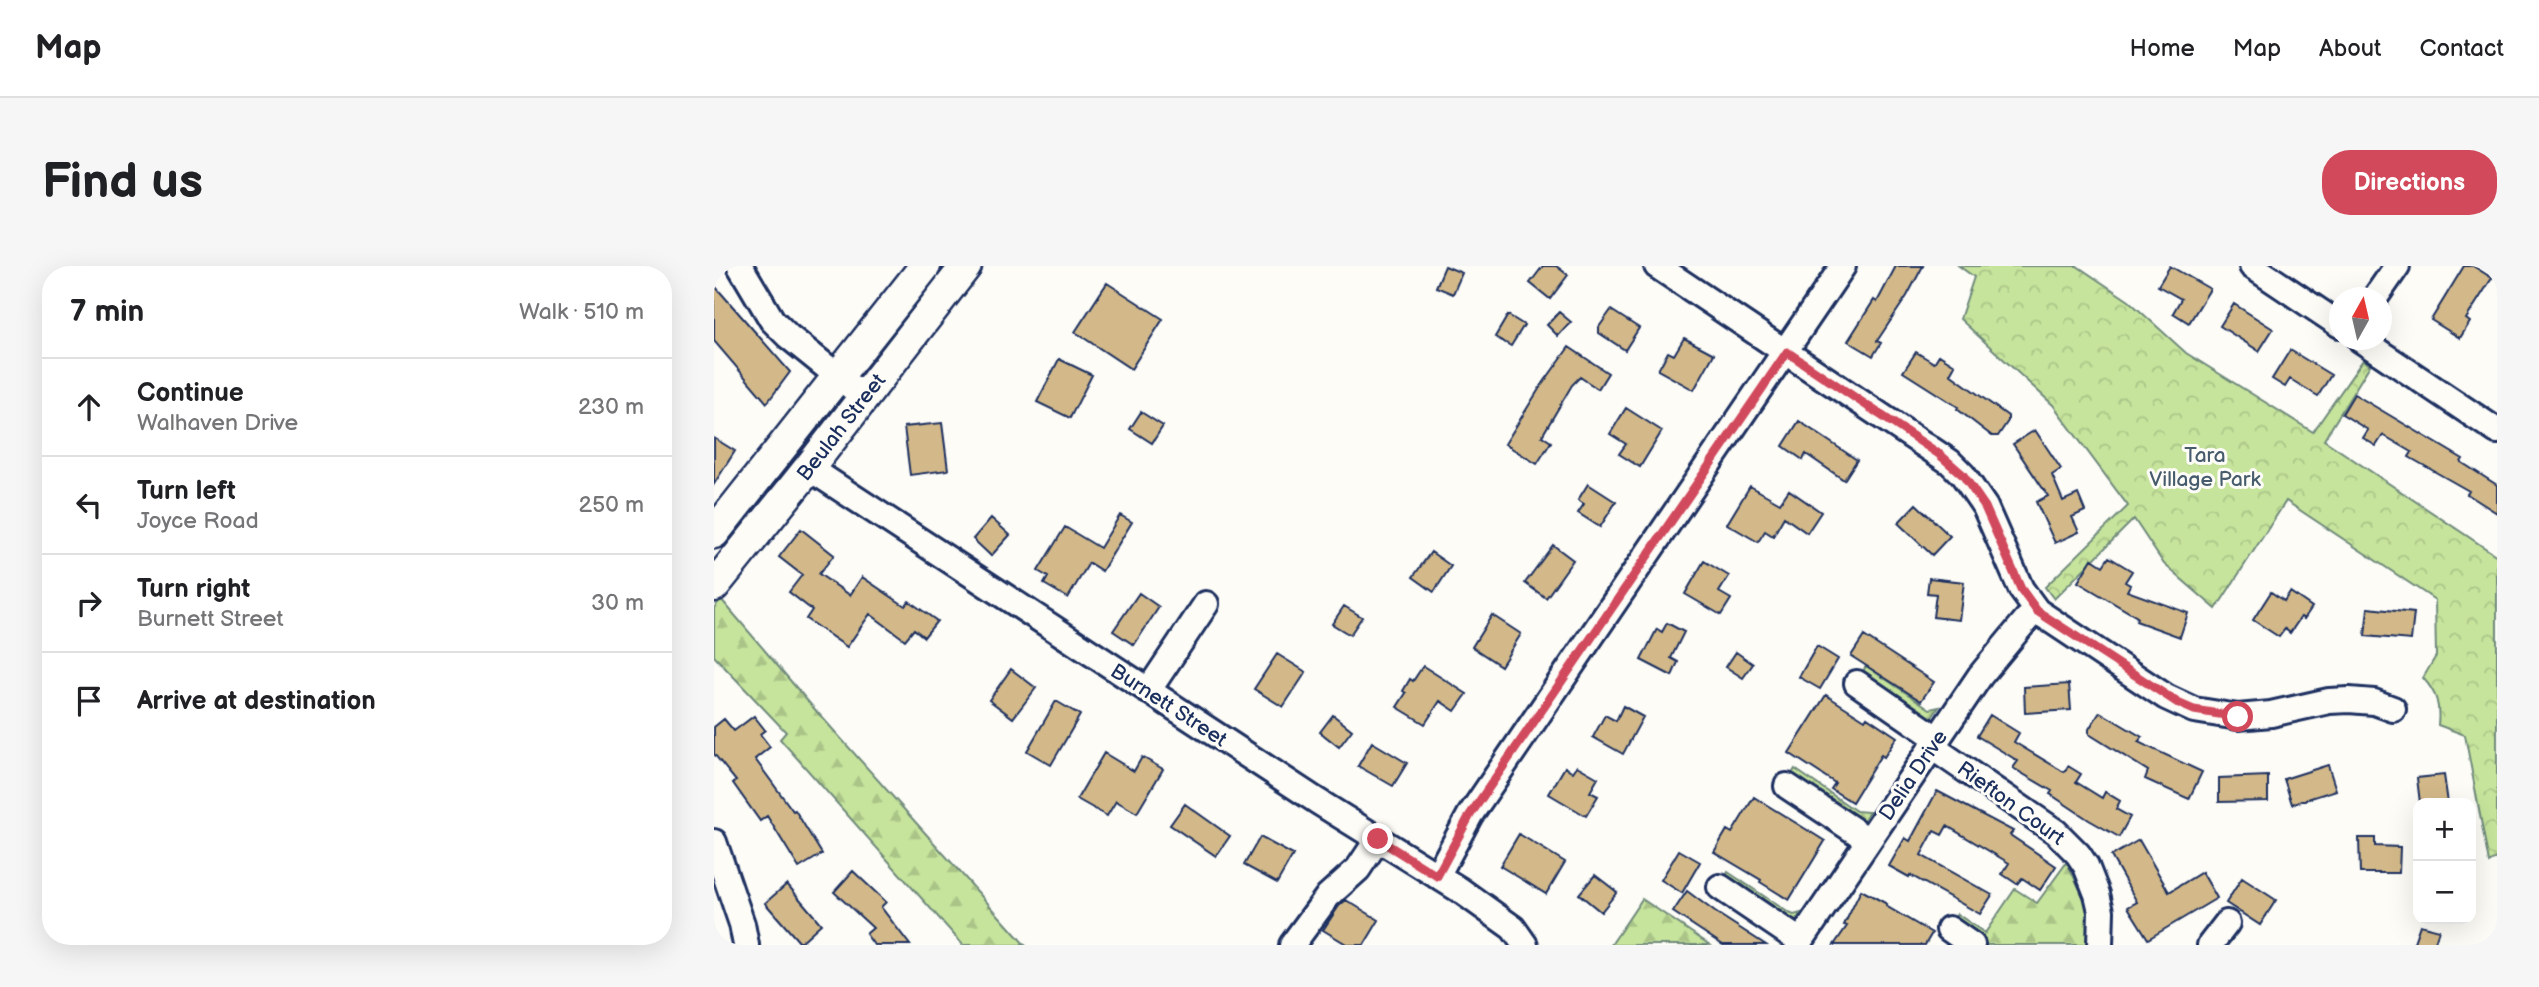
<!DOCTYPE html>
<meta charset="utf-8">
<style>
body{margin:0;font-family:"Balsamiq Sans",sans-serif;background:#f6f6f6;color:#202124}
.controls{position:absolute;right:21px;bottom:21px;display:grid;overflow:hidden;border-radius:14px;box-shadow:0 7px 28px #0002}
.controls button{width:63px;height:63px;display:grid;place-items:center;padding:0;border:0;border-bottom:2px solid #e0e0e0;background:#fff;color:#202124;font:35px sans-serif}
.compass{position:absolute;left:1615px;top:21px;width:63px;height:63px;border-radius:50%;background:#fff;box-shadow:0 7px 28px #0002;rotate:8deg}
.stop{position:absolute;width:21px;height:21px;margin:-16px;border:5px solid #d1495b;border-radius:50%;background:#fff}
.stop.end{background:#d1495b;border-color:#fff;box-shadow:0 2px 7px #0008}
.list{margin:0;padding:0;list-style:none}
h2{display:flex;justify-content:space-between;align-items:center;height:91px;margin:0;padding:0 28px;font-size:30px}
h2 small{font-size:23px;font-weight:400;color:#757577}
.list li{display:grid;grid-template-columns:46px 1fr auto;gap:21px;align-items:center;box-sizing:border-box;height:98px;padding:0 28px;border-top:2px solid #e0e0e0}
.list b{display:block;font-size:26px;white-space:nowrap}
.list p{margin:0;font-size:23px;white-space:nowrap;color:#757577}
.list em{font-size:23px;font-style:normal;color:#757577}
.icon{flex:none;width:38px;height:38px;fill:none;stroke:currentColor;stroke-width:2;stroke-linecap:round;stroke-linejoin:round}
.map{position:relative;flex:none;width:1783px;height:679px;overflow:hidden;border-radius:28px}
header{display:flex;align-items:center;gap:42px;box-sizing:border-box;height:98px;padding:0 35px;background:#fff;border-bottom:2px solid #e0e0e0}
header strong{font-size:33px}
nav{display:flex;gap:38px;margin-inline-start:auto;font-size:24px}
.intro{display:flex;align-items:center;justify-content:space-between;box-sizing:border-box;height:168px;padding:0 42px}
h1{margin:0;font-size:49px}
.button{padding:18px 32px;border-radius:28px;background:#d1495b;color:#fff;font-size:24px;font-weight:700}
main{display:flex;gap:42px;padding:0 42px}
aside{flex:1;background:#fff;border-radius:28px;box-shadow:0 7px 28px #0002}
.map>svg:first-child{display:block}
</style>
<header>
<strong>Map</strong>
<nav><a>Home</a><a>Map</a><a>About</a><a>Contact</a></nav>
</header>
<div class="intro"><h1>Find us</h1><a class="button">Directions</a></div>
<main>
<aside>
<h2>7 min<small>Walk · 510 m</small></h2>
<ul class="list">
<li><svg class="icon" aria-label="ahead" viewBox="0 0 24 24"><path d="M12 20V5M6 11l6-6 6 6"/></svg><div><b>Continue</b><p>Walhaven Drive</p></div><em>230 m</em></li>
<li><svg class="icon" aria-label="left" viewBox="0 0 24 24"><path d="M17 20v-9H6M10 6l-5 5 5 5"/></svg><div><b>Turn left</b><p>Joyce Road</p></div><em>250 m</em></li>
<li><svg class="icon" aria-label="right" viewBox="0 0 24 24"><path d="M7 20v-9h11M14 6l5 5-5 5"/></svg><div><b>Turn right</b><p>Burnett Street</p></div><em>30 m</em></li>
<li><svg class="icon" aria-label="arrive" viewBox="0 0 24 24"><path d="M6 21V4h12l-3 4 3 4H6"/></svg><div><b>Arrive at destination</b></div></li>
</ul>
</aside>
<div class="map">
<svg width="1783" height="679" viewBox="0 0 1783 679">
<defs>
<pattern id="forest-firs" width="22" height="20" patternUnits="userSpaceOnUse" patternTransform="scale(1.75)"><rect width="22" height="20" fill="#c6e49b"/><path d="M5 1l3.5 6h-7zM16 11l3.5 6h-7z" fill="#aac488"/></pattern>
<pattern id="park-crowns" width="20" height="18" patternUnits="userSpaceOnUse" patternTransform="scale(1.75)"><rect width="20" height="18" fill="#c6e49b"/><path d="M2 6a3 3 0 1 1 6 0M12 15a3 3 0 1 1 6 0" fill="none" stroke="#aac488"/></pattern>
</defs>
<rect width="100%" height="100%" fill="#fdfcf7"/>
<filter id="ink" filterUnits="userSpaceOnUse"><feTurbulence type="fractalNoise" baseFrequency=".0143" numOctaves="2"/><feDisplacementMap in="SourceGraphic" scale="14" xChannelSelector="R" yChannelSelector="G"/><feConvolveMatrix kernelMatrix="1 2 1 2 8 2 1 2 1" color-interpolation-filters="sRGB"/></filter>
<g filter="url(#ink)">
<path fill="url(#forest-firs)" stroke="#708a7c" stroke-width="2" d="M 7,333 L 97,439 L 311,679 L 249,679 L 66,473 L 72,466 L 0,390 L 0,342 Z
M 1152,400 L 1216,443 L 1225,441 L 1204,472 L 1139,422 Z
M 1081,503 L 1142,545 L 1155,546 L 1135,575 L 1067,525 Z
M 1353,596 L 1374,641 L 1373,679 L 1246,679 L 1231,668 L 1243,648 L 1271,667 L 1301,623 L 1323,637 Z
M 1014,606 L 1075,647 L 1080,649 L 1087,647 L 1066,678 L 1066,675 L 1002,627 Z
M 928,633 L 996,679 L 897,679 Z"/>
<path fill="url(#park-crowns)" stroke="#708a7c" stroke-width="2" d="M 1245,0 L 1363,0 L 1415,35 L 1472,87 L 1599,166 L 1649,94 L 1656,99 L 1610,174 L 1783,290 L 1783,592 L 1775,597 L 1751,469 L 1724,459 C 1726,439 1723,427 1709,412 L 1722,390 L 1721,334 L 1572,235 L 1502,343 L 1450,298 L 1420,253 L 1340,333 L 1331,321 L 1414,240 L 1339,139 L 1246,53 L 1260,11 Z"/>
<path fill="#d3b989" stroke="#1b2f5e" stroke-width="2" d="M 731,0 L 748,7 L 739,28 L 722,21 Z
M 829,0 L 842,0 L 854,9 L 836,33 L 816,17 Z
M 1182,0 L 1209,0 L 1193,30 L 1163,75 L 1167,77 L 1159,90 L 1134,75 L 1160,34 L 1163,36 Z
M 1456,0 L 1496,23 L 1475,57 L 1459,47 L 1467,33 L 1444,20 Z
M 1750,0 L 1759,0 L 1778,12 L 1752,53 L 1756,56 L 1746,72 L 1717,54 Z
M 393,17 L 449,53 L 417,103 L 361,66 Z
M 0,19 L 76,106 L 53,137 L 0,75 Z
M 1520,38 L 1559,63 L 1545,85 L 1506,60 Z
M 897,44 L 925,62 L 911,84 L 885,67 L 885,61 Z
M 845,46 L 857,56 L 844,70 L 833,59 Z
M 794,49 L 810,59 L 797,80 L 781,71 Z
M 970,72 L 1000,88 L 980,124 L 944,104 L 954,86 L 960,89 Z
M 855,81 L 894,107 L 884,123 L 866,111 L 858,119 L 828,170 L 837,176 L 823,198 L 791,178 L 825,123 Z
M 1576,84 L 1617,109 L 1604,130 L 1576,113 L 1571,121 L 1558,113 Z
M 1202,86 L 1220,97 L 1225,89 L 1241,99 L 1236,108 L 1294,150 L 1294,155 L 1284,170 L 1278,170 L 1243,143 L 1244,141 L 1189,106 Z
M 345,93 L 378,109 L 356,152 L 323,136 Z
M 1640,128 L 1749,193 L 1747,196 L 1783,219 L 1783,247 L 1753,228 L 1755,225 L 1695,191 L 1698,186 L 1669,169 L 1662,180 L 1649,172 L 1654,164 L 1628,148 Z
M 912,142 L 948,165 L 926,201 L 905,188 L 912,178 L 896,168 Z
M 427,146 L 449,160 L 438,177 L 416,163 Z
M 1085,155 L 1143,194 L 1130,214 L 1092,188 L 1089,194 L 1069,180 Z
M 228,157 L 234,204 L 196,209 L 190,161 Z
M 1321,164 L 1347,203 L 1338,209 L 1349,235 L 1364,228 L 1371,245 L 1358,251 L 1365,266 L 1341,277 L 1322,236 L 1334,230 L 1299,178 Z
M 0,172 L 21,185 L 0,218 Z
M 874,218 L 902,236 L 886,261 L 864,247 L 870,238 L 864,234 Z
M 1036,220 L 1066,237 L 1075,224 L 1107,246 L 1093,267 L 1070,251 L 1059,270 L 1051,265 L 1044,276 L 1013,258 Z
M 1202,238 L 1236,270 L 1218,289 L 1184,257 Z
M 406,249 L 418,256 L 388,305 L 375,297 L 354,332 L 330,318 L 334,311 L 324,305 L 351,261 L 386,282 Z
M 277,252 L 296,269 L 277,290 L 259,273 Z
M 87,263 L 120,289 L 105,308 L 136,329 L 148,311 L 191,340 L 195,335 L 223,355 L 210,371 L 200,363 L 191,374 L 156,348 L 133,381 L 92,353 L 98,344 L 75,326 L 88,309 L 65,291 Z
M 839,279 L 859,294 L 832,332 L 811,317 Z
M 717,286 L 737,300 L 720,326 L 699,311 Z
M 1395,291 L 1418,305 L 1411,316 L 1416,319 L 1413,325 L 1474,347 L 1466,371 L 1422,355 L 1423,351 L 1364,316 L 1378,293 L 1389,300 Z
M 990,295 L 1015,310 L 1005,326 L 1017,333 L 1007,349 L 971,328 Z
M 1215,312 L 1250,316 L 1245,354 L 1219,351 L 1222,328 L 1213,327 Z
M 1557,326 L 1570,335 L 1576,326 L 1598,341 L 1590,353 L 1587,351 L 1576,367 L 1571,363 L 1565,371 L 1539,354 Z
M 425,327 L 445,341 L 420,379 L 399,365 Z
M 630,340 L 648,351 L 636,369 L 618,358 Z
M 1654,342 L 1700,347 L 1697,374 L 1651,370 Z
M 778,349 L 807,368 L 787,400 L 758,381 Z
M 953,357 L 970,366 L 957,392 L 964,396 L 958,410 L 927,394 L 943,363 L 948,366 Z
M 1150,370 L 1220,416 L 1207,435 L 1137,390 Z
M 1103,380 L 1124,393 L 1106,423 L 1085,411 Z
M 1022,386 L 1039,398 L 1029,412 L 1012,401 Z
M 563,388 L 592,406 L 569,441 L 540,423 Z
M 709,400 L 753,428 L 741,445 L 726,435 L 711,458 L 683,441 L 692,427 L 689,425 L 696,413 L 699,415 Z
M 297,403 L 322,422 L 299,452 L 275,434 Z
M 1355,418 L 1357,444 L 1311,447 L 1310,421 Z
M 1112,429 L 1151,454 L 1153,451 L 1183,471 L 1170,491 L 1167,489 L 1138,536 L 1117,523 L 1121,517 L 1075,487 Z
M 342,435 L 366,449 L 337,499 L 313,485 Z
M 909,440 L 929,451 L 909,488 L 879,471 L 891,449 L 902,455 Z
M 1386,446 L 1428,471 L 1424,476 L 1488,506 L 1475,533 L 1431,513 L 1434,505 L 1375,468 L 1375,463 Z
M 619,449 L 638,464 L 625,481 L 606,466 Z
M 1276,449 L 1305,467 L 1300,476 L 1350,506 L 1354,500 L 1367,508 L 1362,516 L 1388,532 L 1391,526 L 1406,535 L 1402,543 L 1416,551 L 1405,571 L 1375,554 L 1336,528 L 1338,525 L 1299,502 L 1304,495 L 1263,470 Z
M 40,450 L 51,464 L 46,468 L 56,481 L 41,493 L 79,545 L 81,544 L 108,588 L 85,602 L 53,550 L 46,555 L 19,517 L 22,515 L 0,488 L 0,461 L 10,453 L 20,465 Z
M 658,476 L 693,497 L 679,520 L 644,500 Z
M 390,487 L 420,505 L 428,491 L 449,503 L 423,547 L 402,535 L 393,550 L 363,533 Z
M 1614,499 L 1622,524 L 1578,538 L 1570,513 Z
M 863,500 L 884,512 L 876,526 L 884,530 L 872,550 L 835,528 L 851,501 L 859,506 Z
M 1730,509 L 1734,537 L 1706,537 L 1703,512 Z
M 1554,510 L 1554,535 L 1505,536 L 1505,512 Z
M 1223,525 L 1299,565 L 1296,569 L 1342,600 L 1326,624 L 1308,612 L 1303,618 L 1288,608 L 1295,597 L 1233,560 L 1228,569 L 1220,565 L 1207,589 L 1278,629 L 1266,648 L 1196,609 L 1195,611 L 1175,600 L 1191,572 L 1196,575 Z
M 1040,531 L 1111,575 L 1075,634 L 1046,616 L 1047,614 L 1000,586 L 1013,564 L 1018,567 Z
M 471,538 L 516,570 L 502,590 L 456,559 Z
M 805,568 L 851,596 L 832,628 L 786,600 Z
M 546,571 L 579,589 L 563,617 L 530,599 Z
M 1645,572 L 1661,572 L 1661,580 L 1686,581 L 1685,607 L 1646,607 Z
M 1425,574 L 1455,626 L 1488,606 L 1503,632 L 1434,673 L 1414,641 L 1423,636 L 1397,590 Z
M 965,584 L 986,596 L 968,627 L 947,614 Z
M 139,605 L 172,636 L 167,641 L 196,679 L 160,679 L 152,668 L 159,662 L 120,626 Z
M 881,609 L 903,626 L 887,646 L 865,628 Z
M 1528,612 L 1562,634 L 1546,659 L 1512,637 Z
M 73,618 L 107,658 L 86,677 L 51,637 Z
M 1147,624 L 1173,638 L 1172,640 L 1218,667 L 1211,679 L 1120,679 L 1133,660 L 1130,659 Z
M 973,625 L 1001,646 L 1052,679 L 1009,679 L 959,646 Z
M 632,634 L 665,654 L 650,679 L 634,679 L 609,664 L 625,640 Z
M 1706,659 L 1725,664 L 1720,679 L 1699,679 Z"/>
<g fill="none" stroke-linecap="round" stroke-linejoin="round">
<g stroke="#1b2f5e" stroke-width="30">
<path id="minor" d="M 26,0 L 58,54 L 74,70 L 151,132
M 943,0 L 1236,196 L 1249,209 L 1271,241 L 1307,323 L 1323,345 L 1452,431 L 1480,444 L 1524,451 L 1557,448 L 1615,435 L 1635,434 L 1660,436 L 1679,443
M 1538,0 L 1626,59
M 1661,32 L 1683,0
M 1647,74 L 1783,165
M 95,202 L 603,535 L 746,624 L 799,662 L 811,679
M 1143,417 L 1224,473
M 434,425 L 492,338
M 1218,481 L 1342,566 L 1364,588 L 1372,600 L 1383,628 L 1387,645 L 1386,679
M 1073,520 L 1154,574
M 0,576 L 28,658 L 32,679
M 723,610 L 756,549 L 1129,0
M 1006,621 L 1086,675
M 1235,663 L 1258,679
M 578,679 L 614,630 L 644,603 L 664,573
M 1084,679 L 1266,410 L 1313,353 L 1323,345
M 1496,679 L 1513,657"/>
</g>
<g stroke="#1b2f5e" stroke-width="35">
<path id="major" d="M 0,267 L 211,0
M 0,320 L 95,202 L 252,0"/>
</g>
<use href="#minor" stroke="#fdfcf7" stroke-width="24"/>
<use href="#major" stroke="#fdfcf7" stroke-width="30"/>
</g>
</g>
<g fill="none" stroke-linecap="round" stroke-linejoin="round" filter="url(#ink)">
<path stroke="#d1495b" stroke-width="9" d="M 664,573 L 723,610 L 756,549 L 1073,86 L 1225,188 L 1249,209 L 1271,241 L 1307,323 L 1323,345 L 1464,437 L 1480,444 L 1524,451"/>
</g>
<g text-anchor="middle" stroke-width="6" stroke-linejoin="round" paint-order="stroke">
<g font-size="21" fill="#1b2f5e" stroke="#fdfcf7">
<text transform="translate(127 161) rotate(-52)" y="7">Beulah Street</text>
<text transform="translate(455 439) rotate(33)" y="7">Burnett Street</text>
<text transform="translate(1199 509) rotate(-56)" y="7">Delia Drive</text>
<text transform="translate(1297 537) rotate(36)" y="7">Riefton Court</text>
</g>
<g font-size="21" fill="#465c6d" stroke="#fdfcf7">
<text x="1491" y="196">Tara<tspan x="1491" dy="24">Village Park</tspan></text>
</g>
</g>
</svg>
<div class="controls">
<button>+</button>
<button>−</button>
</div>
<svg class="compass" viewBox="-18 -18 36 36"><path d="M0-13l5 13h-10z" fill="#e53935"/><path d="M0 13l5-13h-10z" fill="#757577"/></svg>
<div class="stop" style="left:1524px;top:451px"></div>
<div class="stop end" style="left:664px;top:573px"></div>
</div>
</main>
